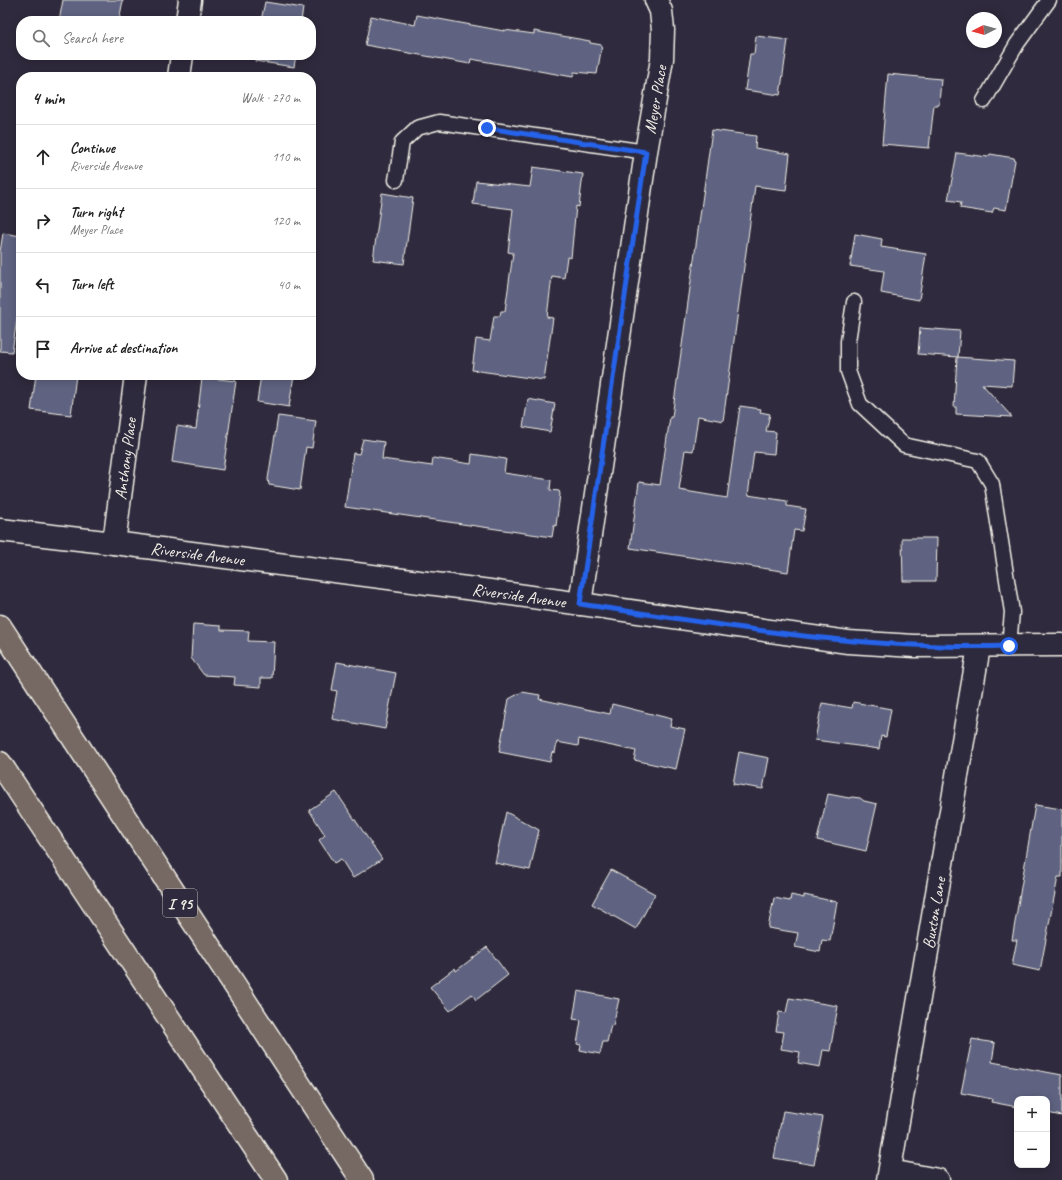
<!DOCTYPE html>
<meta charset="utf-8">
<style>
body{margin:0;font-family:Caveat,sans-serif;background:#f6f6f6;color:#222}
.controls{position:absolute;right:12px;bottom:12px;display:grid;overflow:hidden;border-radius:8px;box-shadow:0 2px 10px #0003}
.controls button{width:36px;height:36px;display:grid;place-items:center;padding:0;border:0;border-bottom:1px solid #e0e0e0;background:#fff;color:#222;font:20px sans-serif}
.compass{position:absolute;left:966px;top:12px;width:36px;height:36px;border-radius:50%;background:#fff;box-shadow:0 2px 10px #0003;rotate:264deg}
.stop{position:absolute;width:12px;height:12px;margin:-9px;border:3px solid #2563eb;border-radius:50%;background:#fff}
.stop.end{background:#2563eb;border-color:#fff;box-shadow:0 1px 4px #0008}
.list{margin:0;padding:0;list-style:none}
h2{display:flex;justify-content:space-between;align-items:center;height:52px;margin:0;padding:0 16px;font-size:17px}
h2 small{font-size:13px;font-weight:400;color:#767676}
.list li{display:grid;grid-template-columns:26px 1fr auto;gap:12px;align-items:center;box-sizing:border-box;height:64px;padding:0 16px;border-top:1px solid #e0e0e0}
.list b{display:block;font-size:15px;white-space:nowrap}
.list p{margin:0;font-size:13px;white-space:nowrap;color:#767676}
.list em{font-size:13px;font-style:normal;color:#767676}
.icon{flex:none;width:22px;height:22px;fill:none;stroke:currentColor;stroke-width:2;stroke-linecap:round;stroke-linejoin:round}
.map{position:relative;flex:none;width:1062px;height:1180px;overflow:hidden}
.search{position:absolute;background:#fff;box-shadow:0 2px 10px #0003;left:16px;top:16px;width:300px;height:44px;display:flex;align-items:center;gap:10px;box-sizing:border-box;padding:0 14px;border-radius:16px;color:#767676;font-size:15px}
.panel{position:absolute;background:#fff;box-shadow:0 2px 10px #0003;left:16px;top:72px;width:300px;height:308px;border-radius:16px}
.map>svg:first-child{display:block}
</style>
<div class="map">
<svg width="1062" height="1180" viewBox="0 0 1062 1180">
<rect width="100%" height="100%" fill="#2f2a3d"/>
<filter id="ink" filterUnits="userSpaceOnUse"><feTurbulence type="fractalNoise" baseFrequency=".025" numOctaves="2"/><feDisplacementMap in="SourceGraphic" scale="8" xChannelSelector="R" yChannelSelector="G"/><feConvolveMatrix kernelMatrix="1 2 1 2 8 2 1 2 1" color-interpolation-filters="sRGB"/></filter>
<g filter="url(#ink)">
<path fill="#5e6481" stroke="#f4f1e8" d="M 63,0 L 123,0 L 119,21 L 59,21 Z
M 265,2 L 303,8 L 301,21 L 261,21 Z
M 417,15 L 504,31 L 504,30 L 534,34 L 534,31 L 590,41 L 590,43 L 602,45 L 597,74 L 574,72 L 573,77 L 471,59 L 470,64 L 365,45 L 371,16 L 415,25 Z
M 756,36 L 788,40 L 780,95 L 745,90 L 750,54 L 754,54 Z
M 256,55 L 296,55 L 294,67 L 255,61 Z
M 888,74 L 941,79 L 939,105 L 934,105 L 929,148 L 882,144 Z
M 712,130 L 756,136 L 755,148 L 790,154 L 786,190 L 755,186 L 723,421 L 698,416 L 693,451 L 685,450 L 679,490 L 727,498 L 740,406 L 761,409 L 760,412 L 770,414 L 766,431 L 776,432 L 774,454 L 754,452 L 748,495 L 787,501 L 787,506 L 806,509 L 802,531 L 794,530 L 788,572 L 630,548 L 639,482 L 660,485 L 670,417 L 672,417 Z
M 957,153 L 988,157 L 990,154 L 1014,158 L 1015,161 L 1006,210 L 994,208 L 992,213 L 960,208 L 961,202 L 948,200 Z
M 533,167 L 583,174 L 579,207 L 576,206 L 571,258 L 567,257 L 564,278 L 552,276 L 547,317 L 553,318 L 544,380 L 472,370 L 476,339 L 490,341 L 494,316 L 500,316 L 501,311 L 505,311 L 513,253 L 508,252 L 513,209 L 473,204 L 476,181 L 530,187 Z
M 382,193 L 413,198 L 404,264 L 373,260 Z
M 3,233 L 21,236 L 21,293 L 12,352 L 0,351 L 0,252 Z
M 855,234 L 882,239 L 881,247 L 926,254 L 919,300 L 881,293 L 884,271 L 850,266 Z
M 920,328 L 960,331 L 958,357 L 918,354 Z
M 957,357 L 1014,361 L 1012,386 L 982,384 L 1012,417 L 956,414 L 956,407 L 954,407 Z
M 36,375 L 76,375 L 71,415 L 31,410 Z
M 261,375 L 294,375 L 289,407 L 257,402 Z
M 202,377 L 236,381 L 223,470 L 172,462 L 177,426 L 196,429 Z
M 528,399 L 555,404 L 550,432 L 523,427 Z
M 278,416 L 316,421 L 312,448 L 306,447 L 300,490 L 269,485 L 268,479 Z
M 363,439 L 384,442 L 382,459 L 432,466 L 433,458 L 471,464 L 472,454 L 506,459 L 504,473 L 551,480 L 550,490 L 559,491 L 560,494 L 556,526 L 554,525 L 552,537 L 345,507 L 353,453 L 359,454 Z
M 902,538 L 937,538 L 936,581 L 903,581 Z
M 193,624 L 221,626 L 221,630 L 249,631 L 248,641 L 274,642 L 272,678 L 261,678 L 261,687 L 234,685 L 235,677 L 204,675 L 191,658 Z
M 337,662 L 396,673 L 385,729 L 332,719 L 337,691 L 332,690 Z
M 522,692 L 540,695 L 539,699 L 610,714 L 612,704 L 672,719 L 670,726 L 685,729 L 676,769 L 634,760 L 636,751 L 579,739 L 578,746 L 557,742 L 555,753 L 552,752 L 550,762 L 499,752 L 509,699 Z
M 853,702 L 891,709 L 886,737 L 881,736 L 879,749 L 815,740 L 822,703 L 852,708 Z
M 739,752 L 769,758 L 763,789 L 733,784 Z
M 336,792 L 382,859 L 353,878 L 341,859 L 334,863 L 319,840 L 325,835 L 309,810 Z
M 828,794 L 849,798 L 852,797 L 860,798 L 864,801 L 877,804 L 866,851 L 817,840 Z
M 1035,805 L 1062,809 L 1062,877 L 1058,877 L 1040,971 L 1012,965 L 1017,940 L 1012,940 Z
M 506,812 L 539,830 L 530,870 L 495,863 Z
M 611,870 L 655,894 L 636,929 L 592,904 Z
M 791,895 L 804,898 L 804,895 L 837,902 L 830,941 L 822,940 L 820,952 L 795,947 L 798,933 L 768,928 L 774,898 L 790,901 Z
M 487,947 L 508,975 L 476,1000 L 472,994 L 450,1011 L 430,987 L 455,968 L 456,971 Z
M 578,991 L 619,999 L 613,1026 L 611,1025 L 607,1042 L 603,1042 L 600,1054 L 580,1050 L 581,1045 L 577,1044 L 581,1020 L 573,1019 Z
M 789,998 L 838,1006 L 830,1051 L 823,1050 L 820,1067 L 798,1063 L 800,1052 L 781,1049 L 784,1032 L 776,1031 L 779,1012 L 786,1013 Z
M 972,1039 L 995,1043 L 992,1062 L 1062,1075 L 1062,1116 L 1047,1113 L 1047,1099 L 1017,1099 L 1017,1107 L 991,1102 L 992,1099 L 961,1093 Z
M 783,1111 L 823,1117 L 814,1165 L 774,1158 Z"/>
<g fill="none" stroke-linecap="round" stroke-linejoin="round">
<g stroke="#f4f1e8" stroke-width="17">
<path id="service" d="M 984,101 L 1017,44 L 1049,0
M 396,180 L 402,142 L 417,128 L 439,122 L 646,152
M 854,302 L 848,341 L 848,371 L 860,404 L 904,445 L 978,461 L 992,484 L 1012,612 L 1009,646"/>
</g>
<g stroke="#f4f1e8" stroke-width="25">
<g id="minor">
<path d="M 187,21 L 190,0"/>
<path d="M 179,77 L 182,55"/>
<path id="s1" d="M 114,543 L 136,375"/>
<path id="s2" d="M 580,604 L 646,152 L 662,59 L 663,30 L 661,11 L 656,0"/>
<path d="M 890,1171 L 938,1180"/>
<path id="s3" d="M 888,1180 L 979,647"/>
</g>
</g>
<g stroke="#f4f1e8" stroke-width="25">
<g id="tertiary">
<path id="s4" d="M 0,530 L 114,543 L 490,591 L 848,642 L 914,646 L 1062,645"/>
</g>
</g>
<g stroke="#f4f1e8" stroke-width="25">
<path id="motorway" d="M 0,626 L 362,1180
M 0,763 L 276,1180"/>
</g>
<use href="#service" stroke="#2f2a3d" stroke-width="14"/>
<use href="#minor" stroke="#2f2a3d" stroke-width="22"/>
<use href="#tertiary" stroke="#2f2a3d" stroke-width="22"/>
<use href="#motorway" stroke="#766964" stroke-width="22"/>
</g>
</g>
<g fill="none" stroke-linecap="round" stroke-linejoin="round" filter="url(#ink)">
<path stroke="#2563eb" stroke-width="5" d="M 487,128 L 646,152 L 580,604 C 722,625 864,651 1009,646"/>
</g>
<g text-anchor="middle" stroke-width="3" stroke-linejoin="round" paint-order="stroke">
<rect fill="#2f2a3d" stroke="#b9b5b5" stroke-width="1" x="163" y="889" width="34" height="28" rx="3"/>
<g font-size="16" font-weight="bold" fill="#f4f1e8">
<text x="180" y="909">I 95</text>
</g>
<g font-size="17" fill="#f4f1e8" stroke="#2f2a3d">
<text dy="6" stroke="none"><textPath href="#s2" startOffset="510">Meyer Place</textPath></text>
<text dy="6" stroke="none"><textPath href="#s1" startOffset="85">Anthony Place</textPath></text>
<text dy="6" stroke="none"><textPath href="#s4" startOffset="199">Riverside Avenue</textPath></text>
<text dy="6" stroke="none"><textPath href="#s4" startOffset="523">Riverside Avenue</textPath></text>
<text dy="6" stroke="none"><textPath href="#s3" startOffset="271">Buxton Lane</textPath></text>
</g>
</g>
</svg>
<div class="controls">
<button>+</button>
<button>−</button>
</div>
<svg class="compass" viewBox="-18 -18 36 36"><path d="M0-13l5 13h-10z" fill="#e53935"/><path d="M0 13l5-13h-10z" fill="#767676"/></svg>
<div class="stop" style="left:1009px;top:646px"></div>
<div class="stop end" style="left:487px;top:128px"></div>
<div class="search"><svg class="icon" aria-label="search" viewBox="0 0 24 24"><circle cx="10" cy="10" r="6"/><path d="M15 15l6 6"/></svg>Search here</div>
<section class="panel">
<h2>4 min<small>Walk · 270 m</small></h2>
<ul class="list">
<li><svg class="icon" aria-label="ahead" viewBox="0 0 24 24"><path d="M12 20V5M6 11l6-6 6 6"/></svg><div><b>Continue</b><p>Riverside Avenue</p></div><em>110 m</em></li>
<li><svg class="icon" aria-label="right" viewBox="0 0 24 24"><path d="M7 20v-9h11M14 6l5 5-5 5"/></svg><div><b>Turn right</b><p>Meyer Place</p></div><em>120 m</em></li>
<li><svg class="icon" aria-label="left" viewBox="0 0 24 24"><path d="M17 20v-9H6M10 6l-5 5 5 5"/></svg><div><b>Turn left</b></div><em>40 m</em></li>
<li><svg class="icon" aria-label="arrive" viewBox="0 0 24 24"><path d="M6 21V4h12l-3 4 3 4H6"/></svg><div><b>Arrive at destination</b></div></li>
</ul>
</section>
</div>
